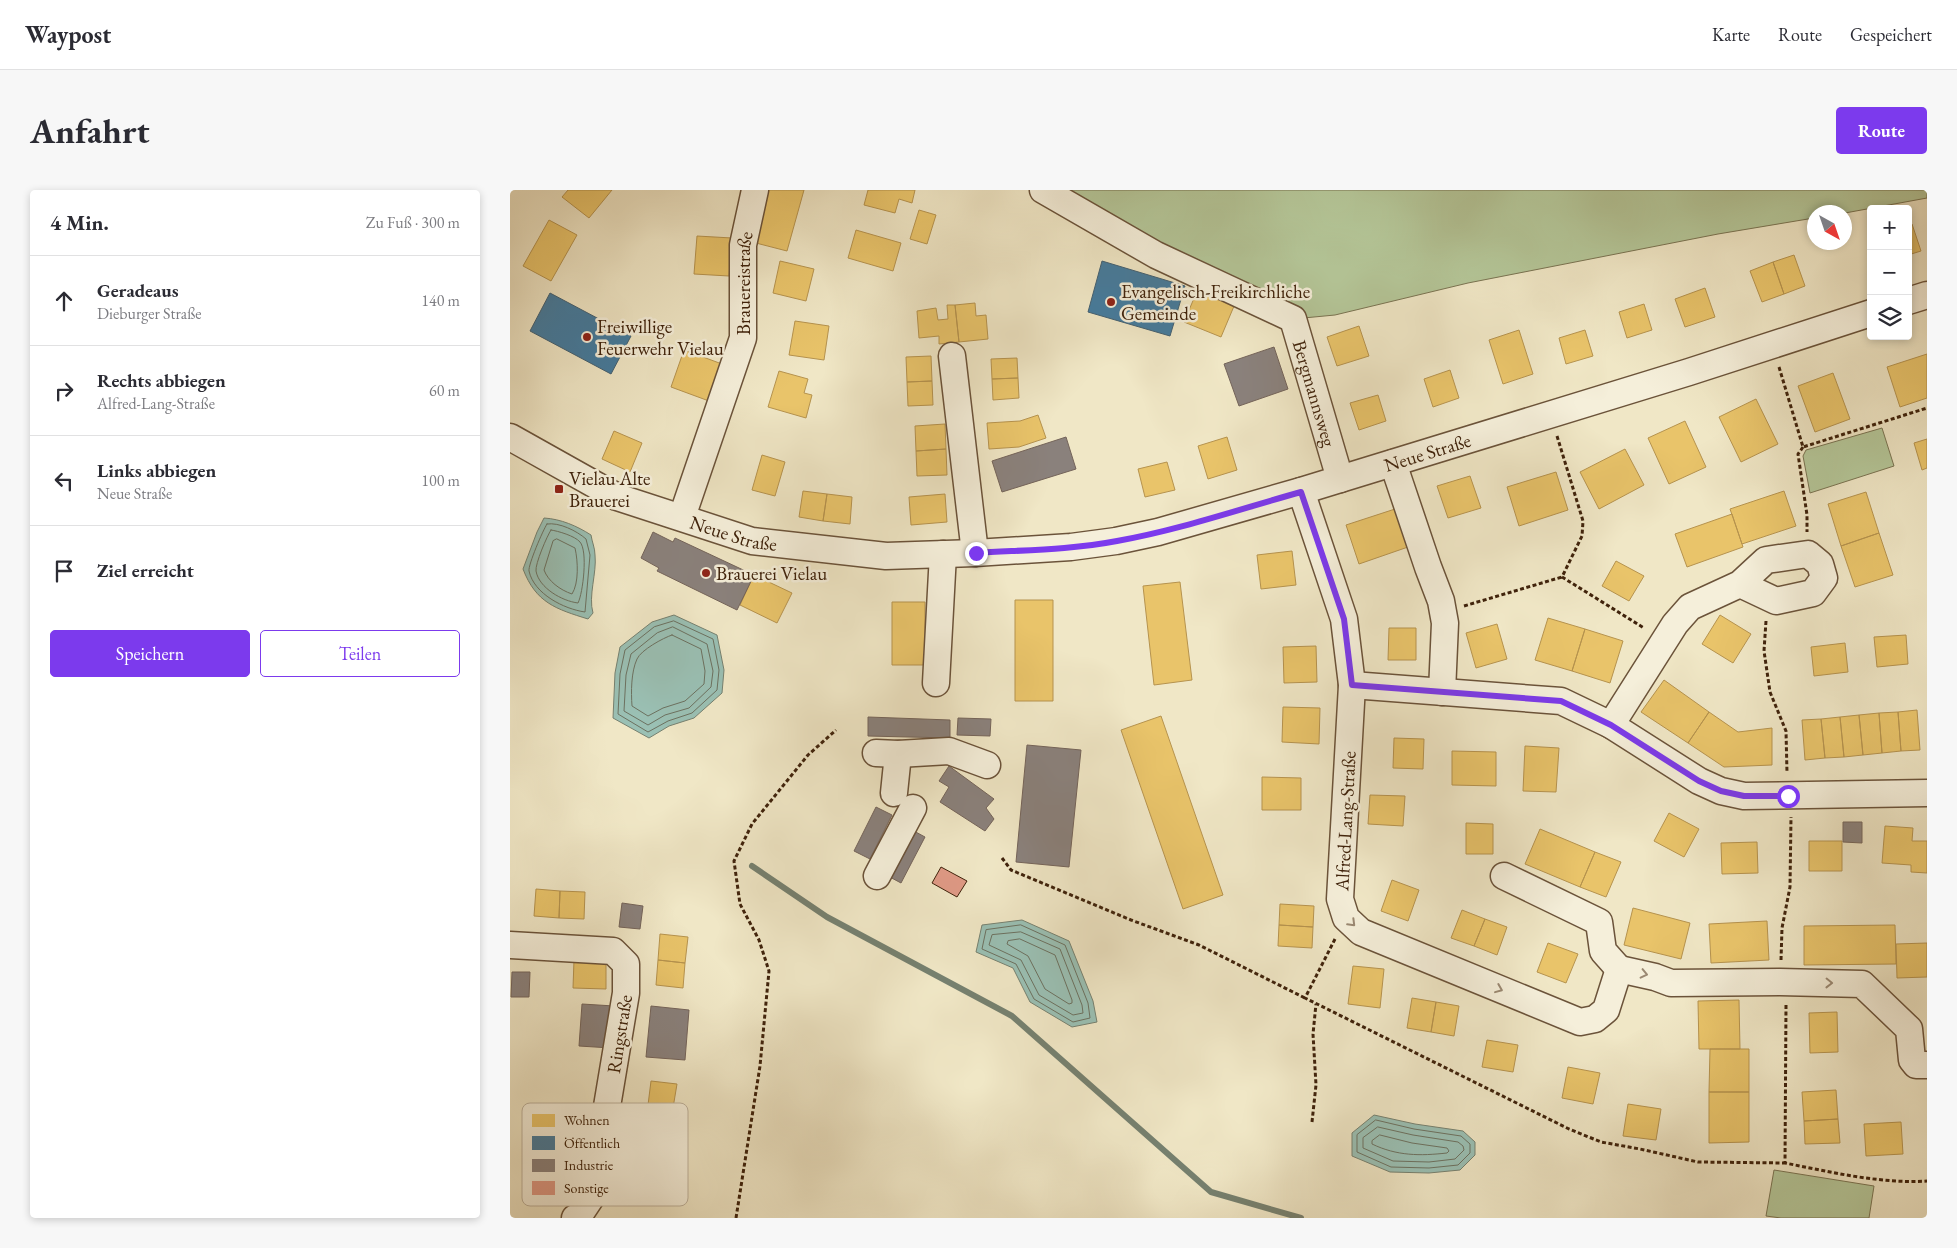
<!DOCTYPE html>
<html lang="de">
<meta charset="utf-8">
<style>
body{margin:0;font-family:"EB Garamond",serif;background:#f7f7f7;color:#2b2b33}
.controls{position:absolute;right:15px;top:15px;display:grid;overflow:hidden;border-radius:5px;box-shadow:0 2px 8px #0003}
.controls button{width:45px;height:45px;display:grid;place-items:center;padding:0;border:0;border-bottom:1px solid #e1e1e2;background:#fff;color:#2b2b33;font:25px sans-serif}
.compass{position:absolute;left:1297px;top:15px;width:45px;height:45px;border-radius:50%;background:#fff;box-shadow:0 2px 8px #0003;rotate:140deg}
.stop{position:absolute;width:15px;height:15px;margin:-11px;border:4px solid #7c3aed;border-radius:50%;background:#fff}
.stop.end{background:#7c3aed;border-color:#fff;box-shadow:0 1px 5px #0008}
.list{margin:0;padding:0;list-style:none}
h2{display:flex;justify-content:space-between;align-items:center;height:65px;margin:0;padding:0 20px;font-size:21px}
h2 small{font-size:16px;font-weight:400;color:#7c7c81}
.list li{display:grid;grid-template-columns:32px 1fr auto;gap:15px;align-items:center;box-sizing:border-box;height:90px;padding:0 20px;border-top:1px solid #e1e1e2}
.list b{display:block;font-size:19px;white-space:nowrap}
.list p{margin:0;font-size:16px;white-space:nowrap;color:#7c7c81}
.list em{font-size:16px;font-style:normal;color:#7c7c81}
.actions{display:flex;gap:10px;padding:15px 20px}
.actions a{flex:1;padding:11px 0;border:1px solid #7c3aed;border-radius:5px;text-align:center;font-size:18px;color:#7c3aed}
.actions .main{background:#7c3aed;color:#fff}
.icon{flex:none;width:28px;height:28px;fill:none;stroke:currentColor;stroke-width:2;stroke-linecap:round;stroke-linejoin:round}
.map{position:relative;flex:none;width:1417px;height:1028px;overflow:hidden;border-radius:5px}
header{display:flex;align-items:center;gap:30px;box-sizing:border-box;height:70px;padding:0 25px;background:#fff;border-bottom:1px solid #e1e1e2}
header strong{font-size:24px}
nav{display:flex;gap:28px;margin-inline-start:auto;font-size:18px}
.intro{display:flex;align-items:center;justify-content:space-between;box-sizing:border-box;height:120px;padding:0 30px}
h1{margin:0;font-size:35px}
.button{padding:12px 22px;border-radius:5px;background:#7c3aed;color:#fff;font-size:18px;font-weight:700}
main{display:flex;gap:30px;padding:0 30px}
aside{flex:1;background:#fff;border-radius:5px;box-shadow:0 2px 8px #0003}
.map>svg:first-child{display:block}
</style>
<header>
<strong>Waypost</strong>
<nav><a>Karte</a><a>Route</a><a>Gespeichert</a></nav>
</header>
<div class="intro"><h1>Anfahrt</h1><a class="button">Route</a></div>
<main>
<aside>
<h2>4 Min.<small>Zu Fuß · 300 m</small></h2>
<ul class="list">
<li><svg class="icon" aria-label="ahead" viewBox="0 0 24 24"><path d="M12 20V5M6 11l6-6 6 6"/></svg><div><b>Geradeaus</b><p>Dieburger Straße</p></div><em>140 m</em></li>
<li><svg class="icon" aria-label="right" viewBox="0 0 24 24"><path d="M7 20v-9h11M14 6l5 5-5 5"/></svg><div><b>Rechts abbiegen</b><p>Alfred-Lang-Straße</p></div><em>60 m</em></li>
<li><svg class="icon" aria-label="left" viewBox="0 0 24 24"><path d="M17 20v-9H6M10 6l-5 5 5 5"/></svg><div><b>Links abbiegen</b><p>Neue Straße</p></div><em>100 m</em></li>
<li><svg class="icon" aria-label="arrive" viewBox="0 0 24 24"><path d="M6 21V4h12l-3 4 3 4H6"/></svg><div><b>Ziel erreicht</b></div></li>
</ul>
<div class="actions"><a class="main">Speichern</a><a>Teilen</a></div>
</aside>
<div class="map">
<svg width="1417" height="1028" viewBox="0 0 1417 1028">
<rect width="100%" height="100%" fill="#f0e7c6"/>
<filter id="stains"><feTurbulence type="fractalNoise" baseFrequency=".004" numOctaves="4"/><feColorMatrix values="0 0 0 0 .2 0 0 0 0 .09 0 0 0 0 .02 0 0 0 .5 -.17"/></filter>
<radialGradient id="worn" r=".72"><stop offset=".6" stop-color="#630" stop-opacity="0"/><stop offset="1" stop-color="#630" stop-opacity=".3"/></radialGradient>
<path fill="#b5c799" stroke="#7a7452" d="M 533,0 L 1417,0 L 1417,8 L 1335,23 L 1304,22 L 1304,28 L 1208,44 L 958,93 L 825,125 L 783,129 Z
M 1372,238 L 1384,276 L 1300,303 L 1293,266 L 1296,260 Z
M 1264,980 L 1364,996 L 1359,1028 L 1271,1028 L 1256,1026 Z"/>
<path fill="#9ac0b4" stroke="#768170" d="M 34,328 C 51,329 67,336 81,345 C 82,352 85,358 85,365 C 87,383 78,406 83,423 L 78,429 C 46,419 26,413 13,379 L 27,342 Z
M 164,425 L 207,445 L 214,480 L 212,503 L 184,528 L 159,536 L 139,548 L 103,528 L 105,483 L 110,457 L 142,432 Z
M 512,730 L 559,751 L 583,811 L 587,832 L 562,837 L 520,812 L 503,778 L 466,762 L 472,735 Z
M 864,925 L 905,934 L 953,941 L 965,952 L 965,965 L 950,980 L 919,983 L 880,982 L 842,966 L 842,943 Z"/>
<path fill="#e9c46a" stroke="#b6934e" d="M 58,0 L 102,0 L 79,28 L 52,7 Z
M 256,0 L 294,0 L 277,61 L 242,52 Z
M 358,0 L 405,0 L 402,13 L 389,9 L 385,23 L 354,15 Z
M 409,20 L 426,25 L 417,54 L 400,49 Z
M 39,30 L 67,45 L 41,91 L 13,76 Z
M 1402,34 L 1411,61 L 1398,65 L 1398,35 Z
M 346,40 L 391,53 L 383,81 L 338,68 Z
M 187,46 L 222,48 L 219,86 L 184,84 Z
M 1284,65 L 1295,96 L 1274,104 L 1263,72 Z
M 270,71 L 304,79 L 296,111 L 263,103 Z
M 1263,72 L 1274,104 L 1252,112 L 1240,81 Z
M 690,94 L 727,109 L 711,147 L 674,132 Z
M 1195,98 L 1205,127 L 1175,137 L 1165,109 Z
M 465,113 L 466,126 L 476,125 L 478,149 L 449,152 L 445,115 Z
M 1134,114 L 1142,140 L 1117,148 L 1109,122 Z
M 437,115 L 445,115 L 449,152 L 429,154 L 429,146 L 409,148 L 407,121 L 426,118 L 428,130 L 438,129 Z
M 285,131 L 319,136 L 314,170 L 279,165 Z
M 849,136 L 859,166 L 827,176 L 817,147 Z
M 1009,140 L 1023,184 L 993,194 L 979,150 Z
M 1075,140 L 1083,166 L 1056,174 L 1049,148 Z
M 174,160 L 212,174 L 199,211 L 161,197 Z
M 1417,164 L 1417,208 L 1390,217 L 1377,177 Z
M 421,166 L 422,191 L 397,192 L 396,167 Z
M 507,168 L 508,188 L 482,189 L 481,169 Z
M 940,180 L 949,208 L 923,217 L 914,189 Z
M 269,181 L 298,189 L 294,203 L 302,205 L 296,228 L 258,217 Z
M 1323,183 L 1340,229 L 1305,242 L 1288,196 Z
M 508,188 L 509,208 L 483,210 L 482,189 Z
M 422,191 L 423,215 L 398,216 L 397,192 Z
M 868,205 L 876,231 L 849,240 L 840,213 Z
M 1246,209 L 1268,254 L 1231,272 L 1209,227 Z
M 528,225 L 536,248 L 509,257 L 479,259 L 477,233 L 510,231 Z
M 1175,231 L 1196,277 L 1159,294 L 1138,248 Z
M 435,234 L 436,259 L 406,261 L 405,236 Z
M 104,241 L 132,253 L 120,282 L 92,269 Z
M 717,247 L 727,280 L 698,289 L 688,256 Z
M 1417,249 L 1417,278 L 1412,280 L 1404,253 Z
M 436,259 L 437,285 L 407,286 L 406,261 Z
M 1115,259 L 1134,295 L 1089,319 L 1070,282 Z
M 252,265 L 275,272 L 265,306 L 242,300 Z
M 657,272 L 665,300 L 635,307 L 628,279 Z
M 1046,282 L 1058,320 L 1009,336 L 997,297 Z
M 960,286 L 971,318 L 938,328 L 927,296 Z
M 293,301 L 317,304 L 313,331 L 289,327 Z
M 1274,301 L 1286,336 L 1232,354 L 1220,319 Z
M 1356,302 L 1369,343 L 1331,356 L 1318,314 Z
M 317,304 L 342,307 L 340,334 L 313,331 Z
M 435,304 L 437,332 L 401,335 L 399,307 Z
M 885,319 L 898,357 L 849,374 L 836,335 Z
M 1222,324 L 1233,357 L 1177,377 L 1165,344 Z
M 1369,343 L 1383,385 L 1345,397 L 1331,356 Z
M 782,361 L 786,395 L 751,399 L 747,365 Z
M 1106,371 L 1134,386 L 1119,411 L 1092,396 Z
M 244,385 L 282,403 L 267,433 L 230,415 Z
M 670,392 L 682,490 L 644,495 L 633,396 Z
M 505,410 L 543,410 L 543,511 L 505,511 Z
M 382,412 L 415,412 L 415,475 L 382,475 Z
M 1210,425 L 1241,444 L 1223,473 L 1192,454 Z
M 1038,428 L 1075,439 L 1062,481 L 1025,470 Z
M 987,434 L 997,469 L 966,478 L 956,443 Z
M 879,438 L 906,438 L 906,470 L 878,470 Z
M 1075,439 L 1113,451 L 1100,493 L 1062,481 Z
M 1396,445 L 1398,474 L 1367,477 L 1364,447 Z
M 1335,453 L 1338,482 L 1304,486 L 1301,457 Z
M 806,456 L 807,492 L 774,493 L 773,457 Z
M 1154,490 L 1199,522 L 1178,553 L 1131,522 Z
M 773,517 L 810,518 L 809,554 L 772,552 Z
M 1407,520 L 1410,560 L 1391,561 L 1388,522 Z
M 1199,522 L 1228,542 L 1262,538 L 1262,575 L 1214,577 L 1178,553 Z
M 1388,522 L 1391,561 L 1372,563 L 1369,523 Z
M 1369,523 L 1372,563 L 1353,565 L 1349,525 Z
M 1349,525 L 1353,565 L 1334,567 L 1330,527 Z
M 651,526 L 713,705 L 673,719 L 611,540 Z
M 1330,527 L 1334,567 L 1315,568 L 1311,529 Z
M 1311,529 L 1315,568 L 1295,570 L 1292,530 Z
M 884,548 L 914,549 L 913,579 L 883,578 Z
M 1015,556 L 1049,558 L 1046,602 L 1013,601 Z
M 942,561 L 986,562 L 986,596 L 942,595 Z
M 752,587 L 791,588 L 791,620 L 752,620 Z
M 860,605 L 895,606 L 893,636 L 858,634 Z
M 1159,623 L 1189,639 L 1174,667 L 1144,651 Z
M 956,633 L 983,634 L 983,664 L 956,664 Z
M 1375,636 L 1403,638 L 1402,651 L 1417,651 L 1417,683 L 1401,682 L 1401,675 L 1372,673 Z
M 1030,639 L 1085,662 L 1070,697 L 1015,674 Z
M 1299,651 L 1332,651 L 1332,681 L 1299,681 Z
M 1247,652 L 1248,683 L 1212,684 L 1211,653 Z
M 1085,662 L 1111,672 L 1096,707 L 1070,697 Z
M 882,690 L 909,700 L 898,731 L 871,721 Z
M 26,699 L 50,701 L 49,728 L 24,726 Z
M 50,701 L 75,702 L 74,729 L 49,728 Z
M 770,714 L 804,716 L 803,737 L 769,735 Z
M 1123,718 L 1180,733 L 1171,769 L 1114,755 Z
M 952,720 L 975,729 L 964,756 L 941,748 Z
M 975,729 L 997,737 L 987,765 L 964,756 Z
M 1257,731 L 1259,770 L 1201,773 L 1199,734 Z
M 769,735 L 803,737 L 802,758 L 768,756 Z
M 1385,735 L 1386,774 L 1294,775 L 1294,736 Z
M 150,744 L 178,747 L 175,773 L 148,770 Z
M 1038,753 L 1068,764 L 1056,793 L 1027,782 Z
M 1417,753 L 1417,787 L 1387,788 L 1386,754 Z
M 64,770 L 96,771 L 96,799 L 63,798 Z
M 148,770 L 175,773 L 173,798 L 146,795 Z
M 843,776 L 874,779 L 870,818 L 838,814 Z
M 902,808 L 926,812 L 921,842 L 897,838 Z
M 1229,810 L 1230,859 L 1189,859 L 1188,811 Z
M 926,812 L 949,816 L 944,846 L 921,842 Z
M 1327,822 L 1328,862 L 1300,863 L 1299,823 Z
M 977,850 L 1008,855 L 1003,882 L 972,877 Z
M 1200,859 L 1239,859 L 1239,902 L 1199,902 Z
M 1058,877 L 1090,883 L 1083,914 L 1052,908 Z
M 141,891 L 167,894 L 163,918 L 138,915 Z
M 1326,900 L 1328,929 L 1294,931 L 1292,902 Z
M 1199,902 L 1239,902 L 1239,952 L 1199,953 Z
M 1118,914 L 1151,919 L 1146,950 L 1113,946 Z
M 1328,929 L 1330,953 L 1295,954 L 1294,931 Z
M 1391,932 L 1393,964 L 1356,966 L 1354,934 Z"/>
<path fill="#457b9d" stroke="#436071" d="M 592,71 L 675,96 L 660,146 L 578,122 Z
M 40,103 L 121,146 L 101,184 L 20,141 Z"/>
<path fill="#8a817c" stroke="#74645a" d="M 764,157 L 778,199 L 729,216 L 714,174 Z
M 556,247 L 566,279 L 492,302 L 482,271 Z
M 143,342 L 163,352 L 165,348 L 244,385 L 227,420 L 147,381 L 149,378 L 131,368 Z
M 358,527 L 440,530 L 440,548 L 358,546 Z
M 448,528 L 481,529 L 480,546 L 447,545 Z
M 517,555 L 571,560 L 559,677 L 506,672 Z
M 439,576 L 484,609 L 476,618 L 484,629 L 475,641 L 430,612 L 439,597 L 429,591 Z
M 366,617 L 382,625 L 360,669 L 344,661 Z
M 1333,632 L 1352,632 L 1352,653 L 1333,652 Z
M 402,640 L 415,647 L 391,693 L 378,686 Z
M 112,713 L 133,716 L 130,739 L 109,737 Z
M 2,782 L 20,782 L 19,807 L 1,807 Z
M 72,814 L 104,816 L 101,858 L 69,856 Z
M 141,816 L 179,820 L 175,870 L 136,867 Z"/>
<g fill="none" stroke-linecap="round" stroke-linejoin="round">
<path stroke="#6c7160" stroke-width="1" d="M 37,334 C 49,332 67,341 76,349 L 80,365 L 75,422 C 54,419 24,404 19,381 C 18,375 33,340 37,334 Z
M 41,340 C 48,341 65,346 70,352 C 78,361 73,403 68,413 C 52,411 29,398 26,381 C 25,374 37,346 41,340 Z
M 47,349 L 65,358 C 68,371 69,393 62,404 C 50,400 38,391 34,380 L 43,351 Z
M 164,431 L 203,449 L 209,480 L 207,500 L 182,523 L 158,531 L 138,542 L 108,524 L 110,484 L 115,460 L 144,437 Z
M 163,437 L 197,454 L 203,481 L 201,497 L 179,518 L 155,525 L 138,535 L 114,521 L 116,485 L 121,464 L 147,443 Z
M 162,445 L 191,459 L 195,481 L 194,494 L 175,511 L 153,518 L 138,526 L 122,516 C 121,502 121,482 127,469 C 131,460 153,448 162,445 Z
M 511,735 L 555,755 L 578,813 L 580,828 L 563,832 L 524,809 L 506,774 L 472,759 L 476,740 Z
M 511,742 L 550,759 L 572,815 L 573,823 L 563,825 L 529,805 L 511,770 L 479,755 L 482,745 Z
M 510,749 L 545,765 L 562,810 L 562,813 L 559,814 L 535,799 L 518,766 L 497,754 L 498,751 Z
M 866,930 L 904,939 L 951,946 L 960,954 L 960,963 L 948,975 L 919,978 L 881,977 L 847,962 L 847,945 Z
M 868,937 L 903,945 L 948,952 L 953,956 L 954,960 L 945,969 L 919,972 L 883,971 L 853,958 L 853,948 Z
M 870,945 L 902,953 L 937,958 L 939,961 L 937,963 C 910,966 887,966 862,954 L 862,951 Z"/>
<path stroke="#768170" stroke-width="6" d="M 242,676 L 317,727 L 502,826 L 701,1002 L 791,1028"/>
</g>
<path fill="#e09a86" stroke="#3f220b" d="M 431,677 L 457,691 L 447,707 L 422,693 Z"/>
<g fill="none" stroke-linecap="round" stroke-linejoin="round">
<g stroke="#6b533a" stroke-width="29">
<g id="minor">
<path id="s1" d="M 533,0 L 646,65 L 783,129 L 830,289"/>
<path d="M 1398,111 L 1417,105"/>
<path d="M 442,166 L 465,363"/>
<path id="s2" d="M 0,247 L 107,307 L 242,351 L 376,366 L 465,363 L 561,357 L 606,351 L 648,342 L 791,301 L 1179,182 L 1361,123"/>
<path d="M 883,273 L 918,377 L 931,411 L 935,433 L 932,502"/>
<path d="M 791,301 L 834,429 L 842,495 L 830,709 L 836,728 L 851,742 L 1070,832 L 1085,829 L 1096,820 L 1109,779 L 1145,787 L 1161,793 L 1270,792 L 1352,794 L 1399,839 L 1402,870 L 1406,875 L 1417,875"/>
<path id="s3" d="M 172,327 L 233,148 L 233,55 L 245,0"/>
<path d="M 426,493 L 433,364"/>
<path d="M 842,495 L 1051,511 L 1101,535 L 1189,591 L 1211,601 L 1234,606 L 1417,603"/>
<path d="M 1101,535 L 1165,434 L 1180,417 L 1230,394 L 1266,411 L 1303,403 L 1314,388 L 1310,374 L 1298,364 L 1256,370 L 1230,394"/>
<path d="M 366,563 L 388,564 L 439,561 L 477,575"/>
<path d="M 384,603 L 388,564"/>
<path d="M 367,686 L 403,618"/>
<path d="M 994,686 L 1089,732 L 1093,761 L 1109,779"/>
<path d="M 0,755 L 103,761 L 116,774 L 116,803 L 82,1006 L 68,1027 L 65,1028"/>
</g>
</g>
<path stroke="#3f220b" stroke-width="3" stroke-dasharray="4 2.5" stroke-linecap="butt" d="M 1269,177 L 1293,257 L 1417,218
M 1047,246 L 1073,331 L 1072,346 L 1052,387 L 1134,438
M 1293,257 L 1288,264 L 1297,325 L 1297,342
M 954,416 L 1052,387
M 1256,431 L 1254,461 L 1260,502 L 1276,541 L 1277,583
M 492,668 L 501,680 L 621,730 L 689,755 L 795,808
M 825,749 L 795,808 L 1059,939 L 1091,952 L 1130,959 L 1188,972 L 1275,973
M 1271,770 L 1272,738 L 1280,697 L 1281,627
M 1276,815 L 1275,973 C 1321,982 1370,994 1417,991
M 802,932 L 806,895 L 803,844 L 806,814
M 226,1028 L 250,876 L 259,781 L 249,750 L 230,714 L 224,671 L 242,634 L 298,565 L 326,540"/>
<use href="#minor" stroke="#f5efda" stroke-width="26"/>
</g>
<defs><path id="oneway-chevron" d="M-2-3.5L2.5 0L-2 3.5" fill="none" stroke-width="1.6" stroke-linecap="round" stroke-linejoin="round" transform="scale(1.25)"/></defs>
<g stroke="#9a8872">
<use href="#oneway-chevron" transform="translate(842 733) rotate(45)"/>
<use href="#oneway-chevron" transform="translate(1134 784) rotate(13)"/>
<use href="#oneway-chevron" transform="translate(1319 793) rotate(1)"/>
<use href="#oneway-chevron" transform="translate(989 799) rotate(22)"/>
</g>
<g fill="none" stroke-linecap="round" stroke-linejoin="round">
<path stroke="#7c3aed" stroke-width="6" d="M 466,363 C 512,360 560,360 607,351 C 669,340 730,319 791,302 L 834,429 L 842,495 L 1051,511 L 1101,535 L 1189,591 L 1211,601 L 1234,606 L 1278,606"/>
</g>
<g fill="#8f2418" stroke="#f5efda" stroke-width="2">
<circle cx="601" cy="112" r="5"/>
<circle cx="77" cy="147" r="5"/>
<rect x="44" y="294" width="10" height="10" rx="2.5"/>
<circle cx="196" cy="383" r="5"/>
</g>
<g text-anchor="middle" stroke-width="5" stroke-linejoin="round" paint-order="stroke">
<g font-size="19" fill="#3f220b" stroke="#f5efda">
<text dy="7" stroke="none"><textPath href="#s3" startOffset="244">Brauereistraße</textPath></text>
<text dy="7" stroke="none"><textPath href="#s1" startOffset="359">Bergmannsweg</textPath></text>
<text dy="7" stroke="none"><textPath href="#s2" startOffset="954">Neue Straße</textPath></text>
<text dy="7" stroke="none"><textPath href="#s2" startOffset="245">Neue Straße</textPath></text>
<text transform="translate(835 631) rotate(-87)" y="7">Alfred-Lang-Straße</text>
<text transform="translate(109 844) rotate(-81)" y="7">Ringstraße</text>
</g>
<g font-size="19" fill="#3f220b" stroke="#f5efda" text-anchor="start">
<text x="611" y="108">Evangelisch-Freikirchliche<tspan x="611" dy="22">Gemeinde</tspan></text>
<text x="87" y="143">Freiwillige<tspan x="87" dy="22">Feuerwehr Vielau</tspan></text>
<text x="59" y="295">Vielau Alte<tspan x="59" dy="22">Brauerei</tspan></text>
<text x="206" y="390">Brauerei Vielau</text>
</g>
</g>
<rect x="12" y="913" width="166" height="103" rx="8" fill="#f5efda" stroke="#beb29c" stroke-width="1"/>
<rect x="22" y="924" width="23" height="13" fill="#e9c46a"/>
<rect x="22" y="946" width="23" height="14" fill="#457b9d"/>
<rect x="22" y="969" width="23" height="13" fill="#8a817c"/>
<rect x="22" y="991" width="23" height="14" fill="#e09a86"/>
<g font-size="14" fill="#3f220b">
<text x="54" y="935">Wohnen</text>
<text x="54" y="958">Öffentlich</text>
<text x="54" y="980">Industrie</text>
<text x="54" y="1003">Sonstige</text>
</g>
<rect width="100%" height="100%" filter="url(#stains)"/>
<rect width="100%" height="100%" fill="url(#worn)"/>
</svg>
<div class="controls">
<button>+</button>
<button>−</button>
<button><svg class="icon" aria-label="layers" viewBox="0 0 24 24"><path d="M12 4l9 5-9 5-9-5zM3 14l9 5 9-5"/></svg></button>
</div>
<svg class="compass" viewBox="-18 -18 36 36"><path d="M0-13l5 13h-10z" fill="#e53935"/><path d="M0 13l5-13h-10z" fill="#7c7c81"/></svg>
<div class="stop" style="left:1278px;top:606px"></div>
<div class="stop end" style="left:466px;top:363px"></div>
</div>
</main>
